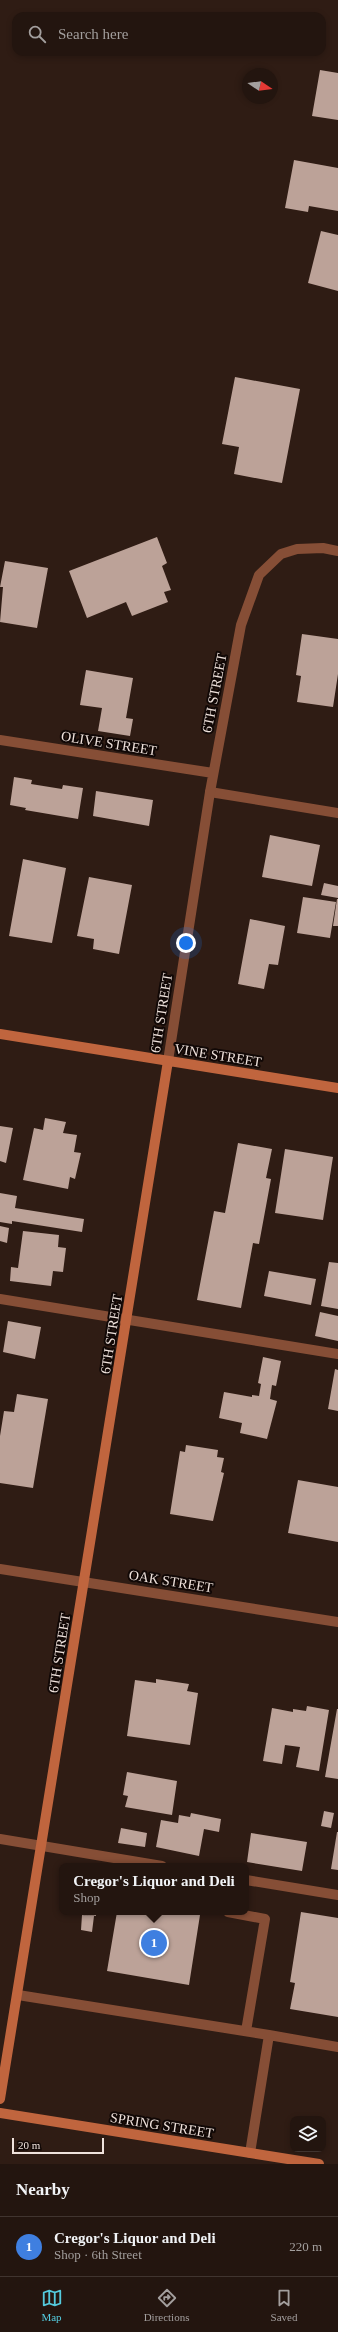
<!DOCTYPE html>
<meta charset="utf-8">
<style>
body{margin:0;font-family:Georgia,serif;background:#2f221d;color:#f1f3f6}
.controls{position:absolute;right:12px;bottom:12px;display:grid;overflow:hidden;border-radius:8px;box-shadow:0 2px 6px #0003}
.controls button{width:36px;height:36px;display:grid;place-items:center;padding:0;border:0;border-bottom:1px solid #40342f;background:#23150f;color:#f1f3f6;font:20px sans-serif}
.compass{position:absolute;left:242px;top:68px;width:36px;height:36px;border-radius:50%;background:#23150f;box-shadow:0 2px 6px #0003;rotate:103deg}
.scale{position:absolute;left:12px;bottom:10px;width:92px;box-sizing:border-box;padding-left:4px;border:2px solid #efe2dc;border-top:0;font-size:11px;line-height:14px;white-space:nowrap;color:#efe2dc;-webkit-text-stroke:3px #110806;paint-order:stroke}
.you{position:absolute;left:186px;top:943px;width:14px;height:14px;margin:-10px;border:3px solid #fff;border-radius:50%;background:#1a73e8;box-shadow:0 0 0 6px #1a73e833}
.badge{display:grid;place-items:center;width:26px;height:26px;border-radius:50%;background:#54cadd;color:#fff;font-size:13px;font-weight:700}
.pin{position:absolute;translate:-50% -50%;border:2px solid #fff;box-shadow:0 1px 4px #0006}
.popup{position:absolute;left:59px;top:1863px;width:190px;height:52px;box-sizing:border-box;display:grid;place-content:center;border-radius:8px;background:#23150f;filter:drop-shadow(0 1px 3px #0005);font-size:13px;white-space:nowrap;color:#a39f9e}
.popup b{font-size:15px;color:#f1f3f6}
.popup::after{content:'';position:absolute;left:50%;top:100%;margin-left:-8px;border:8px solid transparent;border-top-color:#23150f}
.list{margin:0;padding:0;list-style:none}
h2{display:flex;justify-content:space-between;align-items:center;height:52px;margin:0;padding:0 16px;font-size:17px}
h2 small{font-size:13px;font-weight:400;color:#a39f9e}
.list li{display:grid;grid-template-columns:26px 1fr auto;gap:12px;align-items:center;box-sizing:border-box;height:60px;padding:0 16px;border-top:1px solid #40342f}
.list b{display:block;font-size:15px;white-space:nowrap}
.list p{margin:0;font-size:13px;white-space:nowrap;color:#a39f9e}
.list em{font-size:13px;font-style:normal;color:#a39f9e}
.icon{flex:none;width:22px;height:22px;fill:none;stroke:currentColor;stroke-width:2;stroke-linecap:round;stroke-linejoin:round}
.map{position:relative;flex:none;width:338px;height:2164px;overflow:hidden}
.search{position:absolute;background:#23150f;box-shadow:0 2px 6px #0003;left:12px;right:12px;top:12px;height:44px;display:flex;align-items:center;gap:10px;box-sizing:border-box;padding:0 14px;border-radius:12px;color:#a39f9e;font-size:15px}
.sheet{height:112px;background:#23150f}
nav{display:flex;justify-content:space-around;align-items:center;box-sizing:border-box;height:56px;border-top:1px solid #40342f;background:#23150f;font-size:11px;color:#a39f9e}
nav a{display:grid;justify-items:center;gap:2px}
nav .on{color:#54cadd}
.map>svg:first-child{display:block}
</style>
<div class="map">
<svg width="338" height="2164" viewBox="0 0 338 2164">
<rect width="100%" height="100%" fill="#2f1c14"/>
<path fill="#bca298" d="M 320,70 L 338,73 L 338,120 L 312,116 Z
M 294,160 L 338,168 L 338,211 L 309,206 L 308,212 L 285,208 Z
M 321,231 L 338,235 L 338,291 L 308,283 Z
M 235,377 L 300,389 L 282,483 L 234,474 L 239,447 L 222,444 Z
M 157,537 L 167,563 L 162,566 L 171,590 L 164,592 L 168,602 L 132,616 L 126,602 L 87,618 L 69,571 Z
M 5,561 L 48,568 L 37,628 L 0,622 L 3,587 L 0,587 Z
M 302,634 L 338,639 L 338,674 L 333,707 L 297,702 L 301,676 L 296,675 Z
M 86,670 L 133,678 L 126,718 L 133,719 L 130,736 L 98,731 L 102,708 L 80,705 Z
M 14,777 L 32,780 L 31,784 L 62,789 L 63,785 L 83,788 L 78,819 L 25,810 L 26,808 L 10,805 Z
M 96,791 L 153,800 L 149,826 L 93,816 Z
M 270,835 L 320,845 L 312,886 L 262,877 Z
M 23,859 L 66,868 L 52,943 L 9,936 Z
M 89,877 L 132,885 L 119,954 L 93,949 L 94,939 L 77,936 Z
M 324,883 L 338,886 L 338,898 L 321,895 Z
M 303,897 L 336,902 L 330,938 L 297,933 Z
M 337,899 L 338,899 L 338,926 L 333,926 Z
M 250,919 L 285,926 L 278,965 L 269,964 L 264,989 L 238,984 Z
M 45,1118 L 66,1122 L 63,1133 L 77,1135 L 74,1152 L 81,1153 L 75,1179 L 70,1177 L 68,1189 L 23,1180 L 34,1128 L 43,1130 Z
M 0,1126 L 13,1128 L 6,1163 L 0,1161 Z
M 238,1143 L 272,1149 L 266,1178 L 271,1179 L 259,1244 L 253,1243 L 241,1308 L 197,1300 L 214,1211 L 225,1213 Z
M 285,1149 L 333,1157 L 323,1220 L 275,1213 Z
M 0,1193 L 17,1196 L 15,1208 L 84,1219 L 82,1232 L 12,1221 L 12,1224 L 0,1222 Z
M 0,1226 L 9,1228 L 7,1243 L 0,1241 Z
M 23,1231 L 59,1235 L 58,1247 L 66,1248 L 63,1272 L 53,1271 L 51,1286 L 10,1281 L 11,1267 L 18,1268 Z
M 329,1262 L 338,1263 L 338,1309 L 321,1306 Z
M 269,1271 L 316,1279 L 311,1305 L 264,1296 Z
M 320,1312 L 338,1316 L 338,1341 L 315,1336 Z
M 8,1321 L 41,1327 L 35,1359 L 3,1352 Z
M 263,1357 L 281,1361 L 276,1386 L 272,1385 L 270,1399 L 277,1401 L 267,1439 L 240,1433 L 242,1423 L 219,1418 L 224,1392 L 252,1397 L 252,1395 L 259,1396 L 261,1384 L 258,1383 Z
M 335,1369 L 338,1370 L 338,1411 L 328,1409 Z
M 17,1394 L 48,1399 L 33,1488 L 0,1483 L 0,1436 L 4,1411 L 14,1412 Z
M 186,1445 L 218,1450 L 217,1457 L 224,1458 L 221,1472 L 224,1473 L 213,1521 L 170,1514 L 180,1451 L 185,1452 Z
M 298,1480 L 338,1487 L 338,1542 L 288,1533 Z
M 156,1679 L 189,1684 L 187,1691 L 198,1693 L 190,1745 L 127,1736 L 135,1680 L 156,1683 Z
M 307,1706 L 329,1710 L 319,1771 L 296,1767 L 300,1747 L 285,1745 L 282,1764 L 263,1761 L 272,1708 L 293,1712 L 293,1709 L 306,1711 Z
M 337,1709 L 338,1709 L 338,1779 L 325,1777 Z
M 127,1772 L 177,1781 L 172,1815 L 125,1807 L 128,1796 L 123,1795 Z
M 324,1811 L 334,1813 L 331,1828 L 321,1826 Z
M 191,1813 L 221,1819 L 219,1832 L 204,1829 L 199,1856 L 156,1847 L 161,1820 L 178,1823 L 179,1815 L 190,1817 Z
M 121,1828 L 147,1833 L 145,1847 L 118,1843 Z
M 337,1832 L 338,1832 L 338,1870 L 331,1869 Z
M 251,1833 L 307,1842 L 302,1871 L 247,1862 Z
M 85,1912 L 96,1912 L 96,1916 L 84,1915 Z
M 117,1912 L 184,1912 L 200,1915 L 189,1985 L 107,1971 Z
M 301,1912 L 338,1918 L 338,2017 L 290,2009 L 295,1983 L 290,1982 Z
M 82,1915 L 94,1916 L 92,1932 L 81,1930 Z"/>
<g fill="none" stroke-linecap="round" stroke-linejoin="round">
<path stroke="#864e36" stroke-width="10" d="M 210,792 L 338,813
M 0,1299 L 338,1354
M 0,1839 L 162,1866
M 246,1880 L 338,1895
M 228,1912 L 265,1919 L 246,2031
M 18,1995 L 269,2035 L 250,2153
M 269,2035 L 338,2047"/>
<path stroke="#864e36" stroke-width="10" d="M 0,740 L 213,773
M 168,1061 L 210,792 L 241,625 L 259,575 L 281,554 L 297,549 L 323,548 L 338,551
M 0,1569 L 338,1622"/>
<path stroke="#c0653e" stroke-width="10" d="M 0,1034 L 338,1088
M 0,2099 L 168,1061
M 0,2113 L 319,2164"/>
</g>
<g text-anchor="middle" stroke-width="4" stroke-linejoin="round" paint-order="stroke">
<g font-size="14" fill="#efe2dc" stroke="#110806">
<text transform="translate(214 693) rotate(-79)" y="5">6TH STREET</text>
<text transform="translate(109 743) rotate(9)" y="5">OLIVE STREET</text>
<text transform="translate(161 1013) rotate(-81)" y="5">6TH STREET</text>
<text transform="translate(218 1055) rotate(9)" y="5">VINE STREET</text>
<text transform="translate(111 1334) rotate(-81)" y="5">6TH STREET</text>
<text transform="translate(171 1581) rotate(9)" y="5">OAK STREET</text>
<text transform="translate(59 1653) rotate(-81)" y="5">6TH STREET</text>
<text transform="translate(162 2125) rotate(9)" y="5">SPRING STREET</text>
</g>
</g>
</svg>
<div class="controls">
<button><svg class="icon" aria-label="layers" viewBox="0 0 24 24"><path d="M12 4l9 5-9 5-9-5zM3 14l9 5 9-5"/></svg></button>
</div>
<svg class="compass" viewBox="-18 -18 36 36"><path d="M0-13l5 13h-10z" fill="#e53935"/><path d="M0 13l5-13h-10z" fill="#a39f9e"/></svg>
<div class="scale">20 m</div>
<div class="you"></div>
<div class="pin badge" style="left:154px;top:1943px;background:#3f7fe0">1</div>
<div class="popup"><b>Cregor's Liquor and Deli</b>Shop</div>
<div class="search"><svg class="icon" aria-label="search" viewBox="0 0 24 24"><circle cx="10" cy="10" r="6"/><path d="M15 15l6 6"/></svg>Search here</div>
</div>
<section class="sheet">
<h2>Nearby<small></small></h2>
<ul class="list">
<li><span class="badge" style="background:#3f7fe0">1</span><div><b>Cregor's Liquor and Deli</b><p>Shop · 6th Street</p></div><em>220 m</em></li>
</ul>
</section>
<nav>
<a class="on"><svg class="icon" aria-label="map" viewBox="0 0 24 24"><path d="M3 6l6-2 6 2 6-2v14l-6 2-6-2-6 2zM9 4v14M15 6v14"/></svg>Map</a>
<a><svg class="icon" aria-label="directions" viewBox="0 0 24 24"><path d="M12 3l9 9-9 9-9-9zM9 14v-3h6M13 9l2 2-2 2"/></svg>Directions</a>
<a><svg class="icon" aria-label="saved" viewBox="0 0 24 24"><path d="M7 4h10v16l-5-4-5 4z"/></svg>Saved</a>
</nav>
